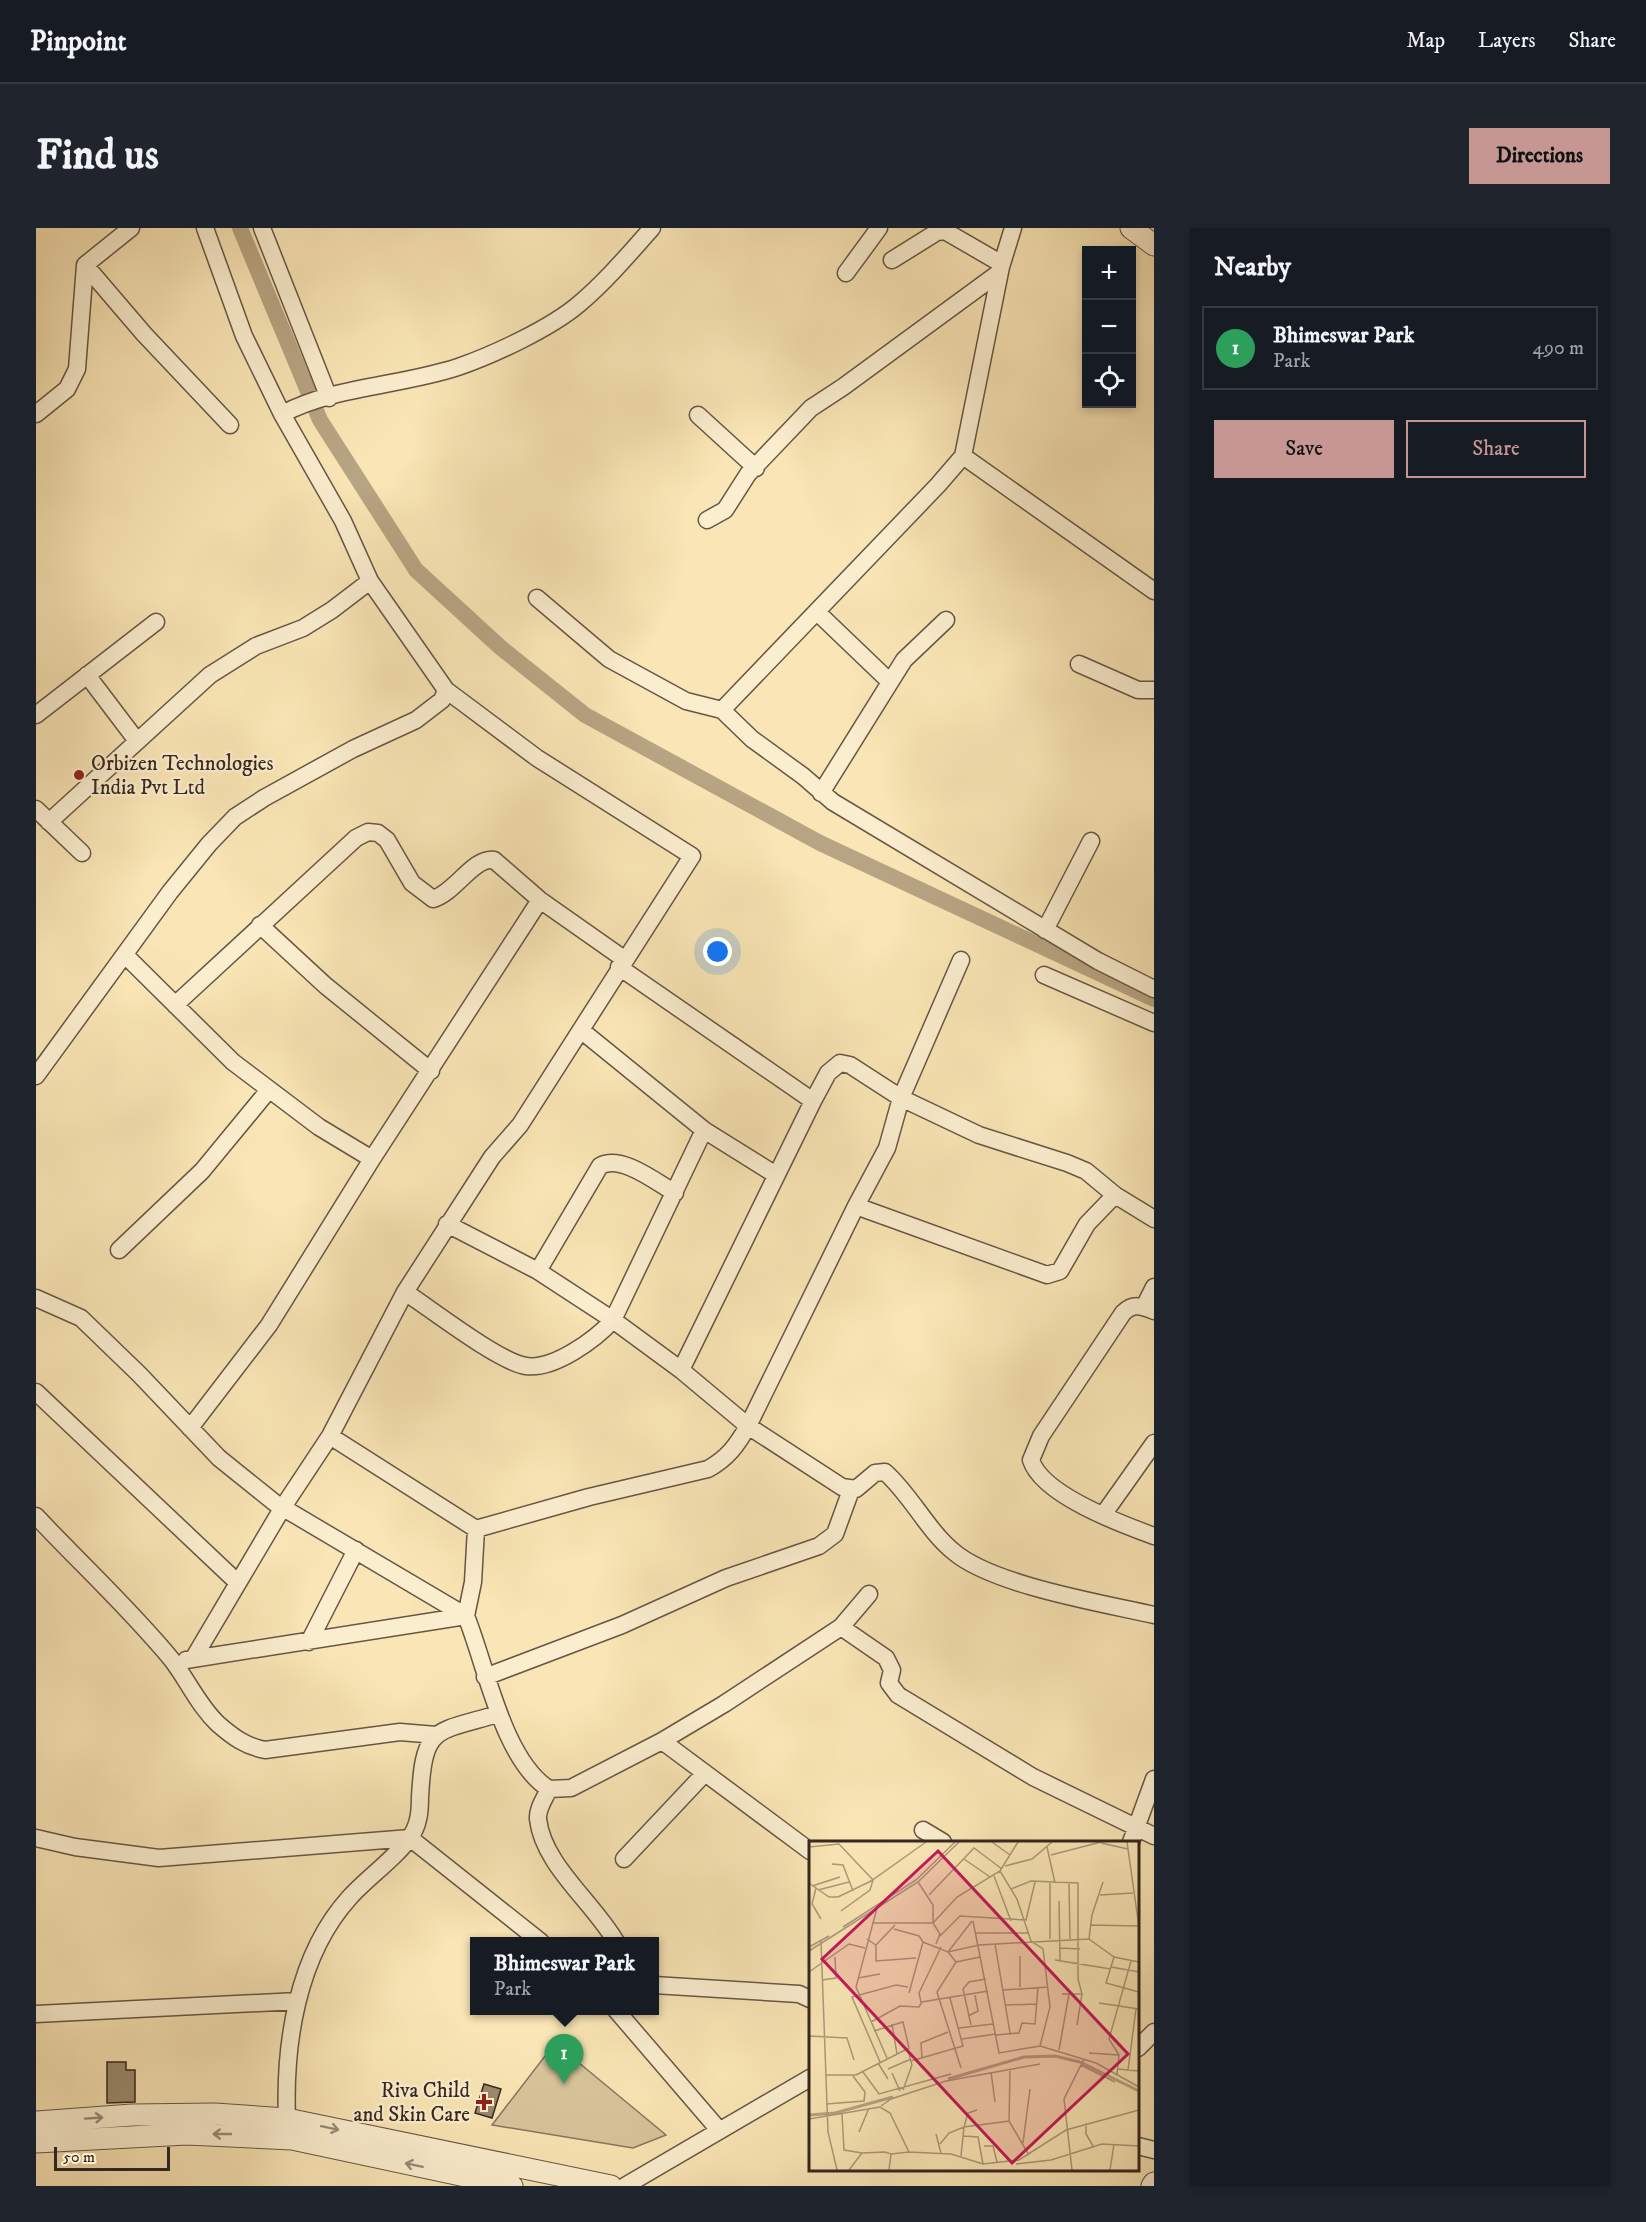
<!DOCTYPE html>
<meta charset="utf-8">
<style>
body{margin:0;font-family:"IM FELL DW Pica",serif;background:#20242c;color:#f1f3f6}
.controls{position:absolute;right:18px;top:18px;display:grid;overflow:hidden;border-radius:0px;box-shadow:0 3px 9px #0003}
.controls button{width:54px;height:54px;display:grid;place-items:center;padding:0;border:0;border-bottom:2px solid #363941;background:#171b24;color:#f1f3f6;font:30px sans-serif}
.scale{position:absolute;left:18px;bottom:15px;width:116px;box-sizing:border-box;padding-left:6px;border:3px solid #362720;border-top:0;font-size:16px;line-height:21px;white-space:nowrap;color:#362720;-webkit-text-stroke:4px #fbeecf;paint-order:stroke}
.you{position:absolute;left:682px;top:724px;width:21px;height:21px;margin:-15px;border:4px solid #fff;border-radius:50%;background:#1a73e8;box-shadow:0 0 0 9px #1a73e833}
.badge{display:grid;place-items:center;width:39px;height:39px;border-radius:50%;background:#c59692;color:#fff;font-size:20px;font-weight:700}
.pin{position:absolute;translate:-50% -50px;filter:drop-shadow(0 2px 3px #0008)}
.pin::after{content:'';position:absolute;top:32px;width:21px;height:18px;background:inherit;clip-path:polygon(0 0,100% 0,50% 100%)}
.popup{position:absolute;left:434px;top:1709px;width:189px;height:78px;box-sizing:border-box;display:grid;place-content:center;border-radius:0px;background:#171b24;filter:drop-shadow(0 2px 4px #0005);font-size:20px;white-space:nowrap;color:#9ea1a6}
.popup b{font-size:22px;color:#f1f3f6}
.popup::after{content:'';position:absolute;left:50%;top:100%;margin-left:-12px;border:12px solid transparent;border-top-color:#171b24}
.list{margin:0;padding:0;list-style:none}
h2{display:flex;justify-content:space-between;align-items:center;height:78px;margin:0;padding:0 24px;font-size:26px}
h2 small{font-size:20px;font-weight:400;color:#9ea1a6}
.list li{display:grid;grid-template-columns:39px 1fr auto;gap:18px;align-items:center;box-sizing:border-box;height:84px;margin:0 12px 12px;padding:0 12px;border:2px solid #363941;border-radius:0px}
.list b{display:block;font-size:22px;white-space:nowrap}
.list p{margin:0;font-size:20px;white-space:nowrap;color:#9ea1a6}
.list em{font-size:20px;font-style:normal;color:#9ea1a6}
.actions{display:flex;gap:12px;padding:18px 24px}
.actions a{flex:1;padding:14px 0;border:2px solid #c59692;border-radius:0px;text-align:center;font-size:21px;color:#c59692}
.actions .main{background:#c59692;color:#111}
.icon{flex:none;width:33px;height:33px;fill:none;stroke:currentColor;stroke-width:2;stroke-linecap:round;stroke-linejoin:round}
.map{position:relative;flex:none;width:1118px;height:1958px;overflow:hidden;border-radius:0px}
header{display:flex;align-items:center;gap:36px;box-sizing:border-box;height:84px;padding:0 30px;background:#171b24;border-bottom:2px solid #363941}
header strong{font-size:28px}
nav{display:flex;gap:33px;margin-inline-start:auto;font-size:21px}
.intro{display:flex;align-items:center;justify-content:space-between;box-sizing:border-box;height:144px;padding:0 36px}
h1{margin:0;font-size:42px}
.button{padding:15px 27px;border-radius:0px;background:#c59692;color:#111;font-size:21px;font-weight:700}
main{display:flex;gap:36px;padding:0 36px}
aside{flex:1;background:#171b24;border-radius:0px;box-shadow:0 3px 9px #0003}
.map>svg:first-child{display:block}
</style>
<header>
<strong>Pinpoint</strong>
<nav><a>Map</a><a>Layers</a><a>Share</a></nav>
</header>
<div class="intro"><h1>Find us</h1><a class="button">Directions</a></div>
<main>
<div class="map">
<svg width="1118" height="1958" viewBox="0 0 1118 1958">
<rect width="100%" height="100%" fill="#f9e5b5"/>
<filter id="stains"><feTurbulence type="fractalNoise" baseFrequency=".00333" numOctaves="4"/><feColorMatrix values="0 0 0 0 .2 0 0 0 0 .09 0 0 0 0 .02 0 0 0 .5 -.17"/></filter>
<radialGradient id="worn" r=".72"><stop offset=".6" stop-color="#630" stop-opacity="0"/><stop offset="1" stop-color="#630" stop-opacity=".3"/></radialGradient>
<path fill="#d8c59c" stroke="#87765e" stroke-width="1.5" d="M 519,1815 L 630,1907 L 597,1920 L 456,1897 Z"/>
<g fill="none" stroke-linecap="round" stroke-linejoin="round">
<path stroke="#b7a482" stroke-width="16" d="M 204,0 L 284,192 L 380,342 L 464,419 L 549,487 L 784,615 L 1118,771"/>
</g>
<path fill="#9b8a6d" stroke="#362720" stroke-width="1.5" d="M 71,1834 L 90,1834 L 90,1842 L 99,1842 L 99,1874 L 71,1875 Z
M 448,1856 L 465,1861 L 456,1890 L 439,1885 Z"/>
<g fill="none" stroke-linecap="round" stroke-linejoin="round">
<g stroke="#675645" stroke-width="19">
<path id="minor" d="M 226,0 L 293,170
M 977,0 L 965,39 L 927,228 L 1118,363
M 856,32 L 901,4 L 909,3 L 966,36
M 49,37 L 108,106 L 194,197
M 810,45 L 843,0
M 0,186 L 31,161 L 41,141 L 49,37 L 95,0
M 246,186 C 299,158 365,158 422,139 C 457,127 515,100 543,76 C 570,53 593,26 616,0
M 662,187 L 720,240
M 671,292 L 689,282 L 712,246 L 775,180 L 807,159 L 964,44
M 501,370 L 573,431 L 650,473 L 686,482 L 716,511 L 767,548 L 797,574 L 1062,733 L 1118,761
M 781,384 L 853,453
M 1043,436 L 1102,462 L 1118,462
M 51,447 L 101,513
M 686,482 L 902,257 L 927,228
M 0,487 L 120,394
M 785,565 L 868,432 L 910,392
M 0,581 L 46,625
M 13,594 L 174,447 L 220,418 L 267,400 L 296,382 L 334,353
M 224,697 L 290,758 L 395,843
M 1009,702 L 1055,613
M 90,728 L 197,834 L 283,899 L 336,931
M 583,739 L 777,873
M 1008,747 L 1118,795
M 139,777 L 320,610 L 332,604 L 342,605 L 351,612 L 376,655 L 397,671 C 419,665 437,629 458,632 L 504,672 L 588,731
M 546,803 L 668,902 L 740,947
M 0,848 L 134,664 L 173,616 L 199,589 L 228,570 L 317,521 L 380,492 L 406,472 L 410,462 L 334,353 L 307,293 L 246,186 L 208,108 L 169,0
M 820,978 L 1011,1047 L 1024,1043 L 1051,996 L 1079,967
M 411,996 L 502,1043 L 577,1092 L 645,1142 L 712,1198 L 806,1259 L 820,1261 L 839,1245 L 849,1244 C 875,1267 891,1302 918,1324 C 957,1357 1065,1375 1118,1387
M 83,1022 L 166,943 L 232,863
M 502,1043 L 564,938 C 585,926 620,954 639,965
M 369,1064 C 395,1081 463,1134 490,1138 C 518,1142 560,1111 577,1092 L 668,902
M 0,1070 L 45,1090 L 103,1146 L 183,1230 L 239,1275 L 430,1388 C 450,1437 467,1532 513,1561 L 535,1560 L 626,1513 L 688,1476 L 805,1399 L 833,1366
M 1108,1079 L 1118,1059
M 1118,1083 C 1105,1078 1097,1075 1087,1085 L 1005,1208 L 995,1232 C 1006,1267 1085,1296 1118,1308
M 645,1142 L 777,873 L 792,845 L 804,835 L 814,837 L 865,870 L 943,907 L 1031,935 L 1050,943 L 1079,967 L 1118,991
M 0,1164 L 201,1354
M 154,1200 L 233,1097 L 336,931 L 504,672
M 294,1208 L 440,1301 L 553,1269 L 672,1241 C 692,1230 701,1217 712,1198 L 820,978 L 851,920 L 865,870 L 925,732
M 1067,1287 L 1118,1215
M 0,1288 C 45,1336 94,1381 136,1432 C 152,1453 163,1478 182,1496 C 197,1509 209,1518 229,1522 L 364,1504 L 400,1507
M 805,1399 L 850,1430 L 856,1442 L 853,1455 L 862,1467 L 997,1549 L 1118,1608
M 273,1414 L 320,1322
M 157,1431 L 247,1279 L 294,1208 L 369,1064 L 456,929 L 484,897 L 656,628 L 501,530 L 410,462
M 150,1432 L 430,1388 L 437,1354 L 440,1301
M 449,1449 L 586,1397 L 690,1350 L 783,1318 L 799,1306 L 815,1262
M 626,1513 L 774,1623
M 513,1561 C 509,1570 501,1581 502,1591 C 507,1637 558,1675 580,1714
M 887,1602 L 907,1614
M 0,1610 L 39,1619 L 123,1630 L 374,1610 L 505,1714
M 1095,1614 L 1118,1551
M 588,1631 L 669,1545
M 618,1757 L 763,1766 L 774,1771
M 580,1782 L 683,1902
M 0,1786 L 261,1773
M 1102,1820 L 1118,1804
M 251,1891 C 248,1816 261,1727 314,1669 C 331,1650 362,1628 375,1608 C 383,1596 384,1583 384,1569 C 388,1497 398,1505 462,1486
M 1102,1918 L 1118,1922
M 589,1958 L 774,1850"/>
</g>
<g stroke="#675645" stroke-width="23">
<path id="tertiary" d="M 1095,0 L 1118,17
M 0,1894 L 96,1887 L 179,1886 L 251,1891 L 575,1958
M 0,1914 L 151,1906 L 256,1911 L 476,1958
M 1116,1958 L 1118,1955"/>
</g>
<use href="#minor" stroke="#fbeecf" stroke-width="16"/>
<use href="#tertiary" stroke="#fbeecf" stroke-width="21"/>
</g>
<defs><path id="oneway-shaft" d="M-6 0H5M1.5-3L5.5 0L1.5 3" fill="none" stroke-width="1.6" stroke-linecap="round" stroke-linejoin="round" transform="scale(1.5)"/></defs>
<g stroke="#988a78">
<use href="#oneway-shaft" transform="translate(58 1890) rotate(-4)"/>
<use href="#oneway-shaft" transform="translate(294 1900) rotate(12)"/>
<use href="#oneway-shaft" transform="translate(186 1906) rotate(-180)"/>
<use href="#oneway-shaft" transform="translate(378 1937) rotate(-168)"/>
</g>
<g fill="#8f2418" stroke="#fbeecf" stroke-width="2">
<circle cx="43" cy="547" r="6"/>
<path d="M445 1865h6v6h6v6h-6v6h-6v-6h-6v-6h6z"/>
</g>
<g text-anchor="middle" stroke-width="4.5" stroke-linejoin="round" paint-order="stroke">
<g font-size="21" fill="#362720" stroke="#fbeecf" text-anchor="start">
<text x="55" y="542">Orbizen Technologies<tspan x="55" dy="24">India Pvt Ltd</tspan></text>
<text x="434" y="1869" text-anchor="end">Riva Child<tspan x="434" dy="24">and Skin Care</tspan></text>
</g>
</g>
<g transform="translate(773 1613)">
<rect width="330" height="330" fill="#f9e5b5"/>
<path fill="none" stroke="#b7a482" stroke-width="3" d="M 139,238 L 215,216 L 246,215 L 271,221 L 330,250M 0,274 L 26,272 L 84,256"/>
<path fill="none" stroke="#ab9979" stroke-width="1.5" d="M 183,1 L 201,14M 318,1 L 330,86M 292,2 L 319,8M 0,6 L 30,3 L 64,39 L 61,49 L 32,70M 238,6 L 246,42M 242,14 L 292,1M 155,18 L 181,36M 23,23 L 34,24 L 44,50M 196,25 L 223,18 L 243,1M 191,30 L 208,58 L 222,100 L 234,108 L 241,166 L 231,205 L 287,222 L 330,246M 185,35 L 202,80M 109,41 L 124,64 L 124,82 L 131,93 L 127,103M 294,41 L 283,74 L 280,98 L 305,116 L 330,121M 0,42 L 20,56 L 29,56 L 62,40 L 117,1M 260,42 L 261,98M 3,45 L 31,36M 7,47 L 3,63 L 12,78M 202,48 L 222,40 L 269,42 L 269,138 L 273,153 L 268,184M 9,49 L 40,41M 120,54 L 165,7 L 193,28M 291,54 L 324,52M 250,60 L 251,119M 68,67 L 47,146 L 78,217M 164,80 L 190,212 L 231,205M 63,82 L 124,82 L 148,56 L 191,30 L 209,1M 281,84 L 329,85M 34,86 L 107,39 L 146,1M 85,88 L 110,95 L 114,101M 167,92 L 220,92M 131,95 L 151,75 L 217,79 L 226,41M 58,98 L 67,104 L 86,84M 241,98 L 241,42M 12,100 L 19,291 L 28,329M 186,103 L 201,192M 67,104 L 67,120 L 107,117M 0,106 L 20,95M 251,107 L 271,108M 0,110 L 109,41 L 150,1M 305,116 L 297,142 L 330,151M 246,119 L 302,128M 147,121 L 139,111 L 163,80M 302,126 L 330,131M 0,131 L 40,103 L 56,107M 49,137 L 71,133M 13,139 L 27,137 L 26,116M 211,146 L 211,115M 194,149 L 239,146M 100,152 L 114,101 L 139,111 L 170,104 L 280,98M 253,153 L 273,153M 112,161 L 110,152 L 132,106M 290,162 L 330,168M 196,164 L 228,163M 159,175 L 169,170 L 166,154M 62,181 L 91,165 L 110,166 L 113,161 L 179,150M 83,183 L 88,213M 162,184 L 154,148 L 160,141 L 177,138M 150,187 L 184,183M 187,194 L 210,192 L 213,182 L 226,183 L 229,146M 0,195 L 38,197 L 45,219M 153,198 L 187,193M 250,209 L 260,153M 280,212 L 310,214M 113,217 L 112,202 L 139,191M 102,220 L 154,205 L 141,157M 71,221 L 43,156 L 87,144 L 99,146M 69,222 L 79,238M 272,224 L 306,241M 152,227 L 128,151 L 147,121 L 171,116M 79,228 L 102,218M 308,228 L 330,230M 319,229 L 327,168M 54,231 L 70,253 L 142,233M 182,231 L 186,261M 83,232 L 91,250M 308,233 L 310,214 L 300,198 L 322,120M 17,234 L 47,234 L 100,207 L 94,181 L 65,190M 94,249 L 103,224 L 99,209M 17,263 L 55,260 L 56,251 L 44,235M 72,265 L 82,258 L 137,240 L 231,223M 33,273 L 35,309 L 53,312M 0,278 L 71,266 L 81,272 L 100,311 L 142,313 L 174,323 L 210,319 L 257,289 L 330,269M 200,280 L 201,230M 277,282 L 277,293 L 284,305M 50,291 L 60,267M 127,293 L 132,312M 154,295 L 169,296 L 174,323M 214,302 L 221,248M 131,303 L 140,292 L 155,286 L 159,272 L 168,269M 175,305 L 184,305 L 188,321M 82,313 L 100,311M 152,315 L 155,286 L 200,280 L 220,314M 207,323 L 242,319 L 293,303 L 330,305M 40,329 L 53,312 L 76,311 L 82,313 L 80,329M 263,329 L 255,258 L 275,218M 301,329 L 305,303"/>
<path fill="#c2185b" fill-opacity="0.15" stroke="#c2185b" stroke-width="3" d="M 129,10 L 319,213 L 203,322 L 13,118 Z"/>
<rect width="330" height="330" fill="none" stroke="#362720" stroke-width="3"/>
</g>
<rect width="100%" height="100%" filter="url(#stains)"/>
<rect width="100%" height="100%" fill="url(#worn)"/>
</svg>
<div class="controls">
<button>+</button>
<button>−</button>
<button><svg class="icon" aria-label="locate" viewBox="0 0 24 24"><circle cx="12" cy="12" r="6"/><path d="M12 2v4M12 18v4M2 12h4M18 12h4"/></svg></button>
</div>
<div class="scale">50 m</div>
<div class="you"></div>
<div class="pin badge" style="left:528px;top:1856px;background:#2e9e5b">1</div>
<div class="popup"><b>Bhimeswar Park</b>Park</div>
</div>
<aside>
<h2>Nearby<small></small></h2>
<ul class="list">
<li><span class="badge" style="background:#2e9e5b">1</span><div><b>Bhimeswar Park</b><p>Park</p></div><em>490 m</em></li>
</ul>
<div class="actions"><a class="main">Save</a><a>Share</a></div>
</aside>
</main>
